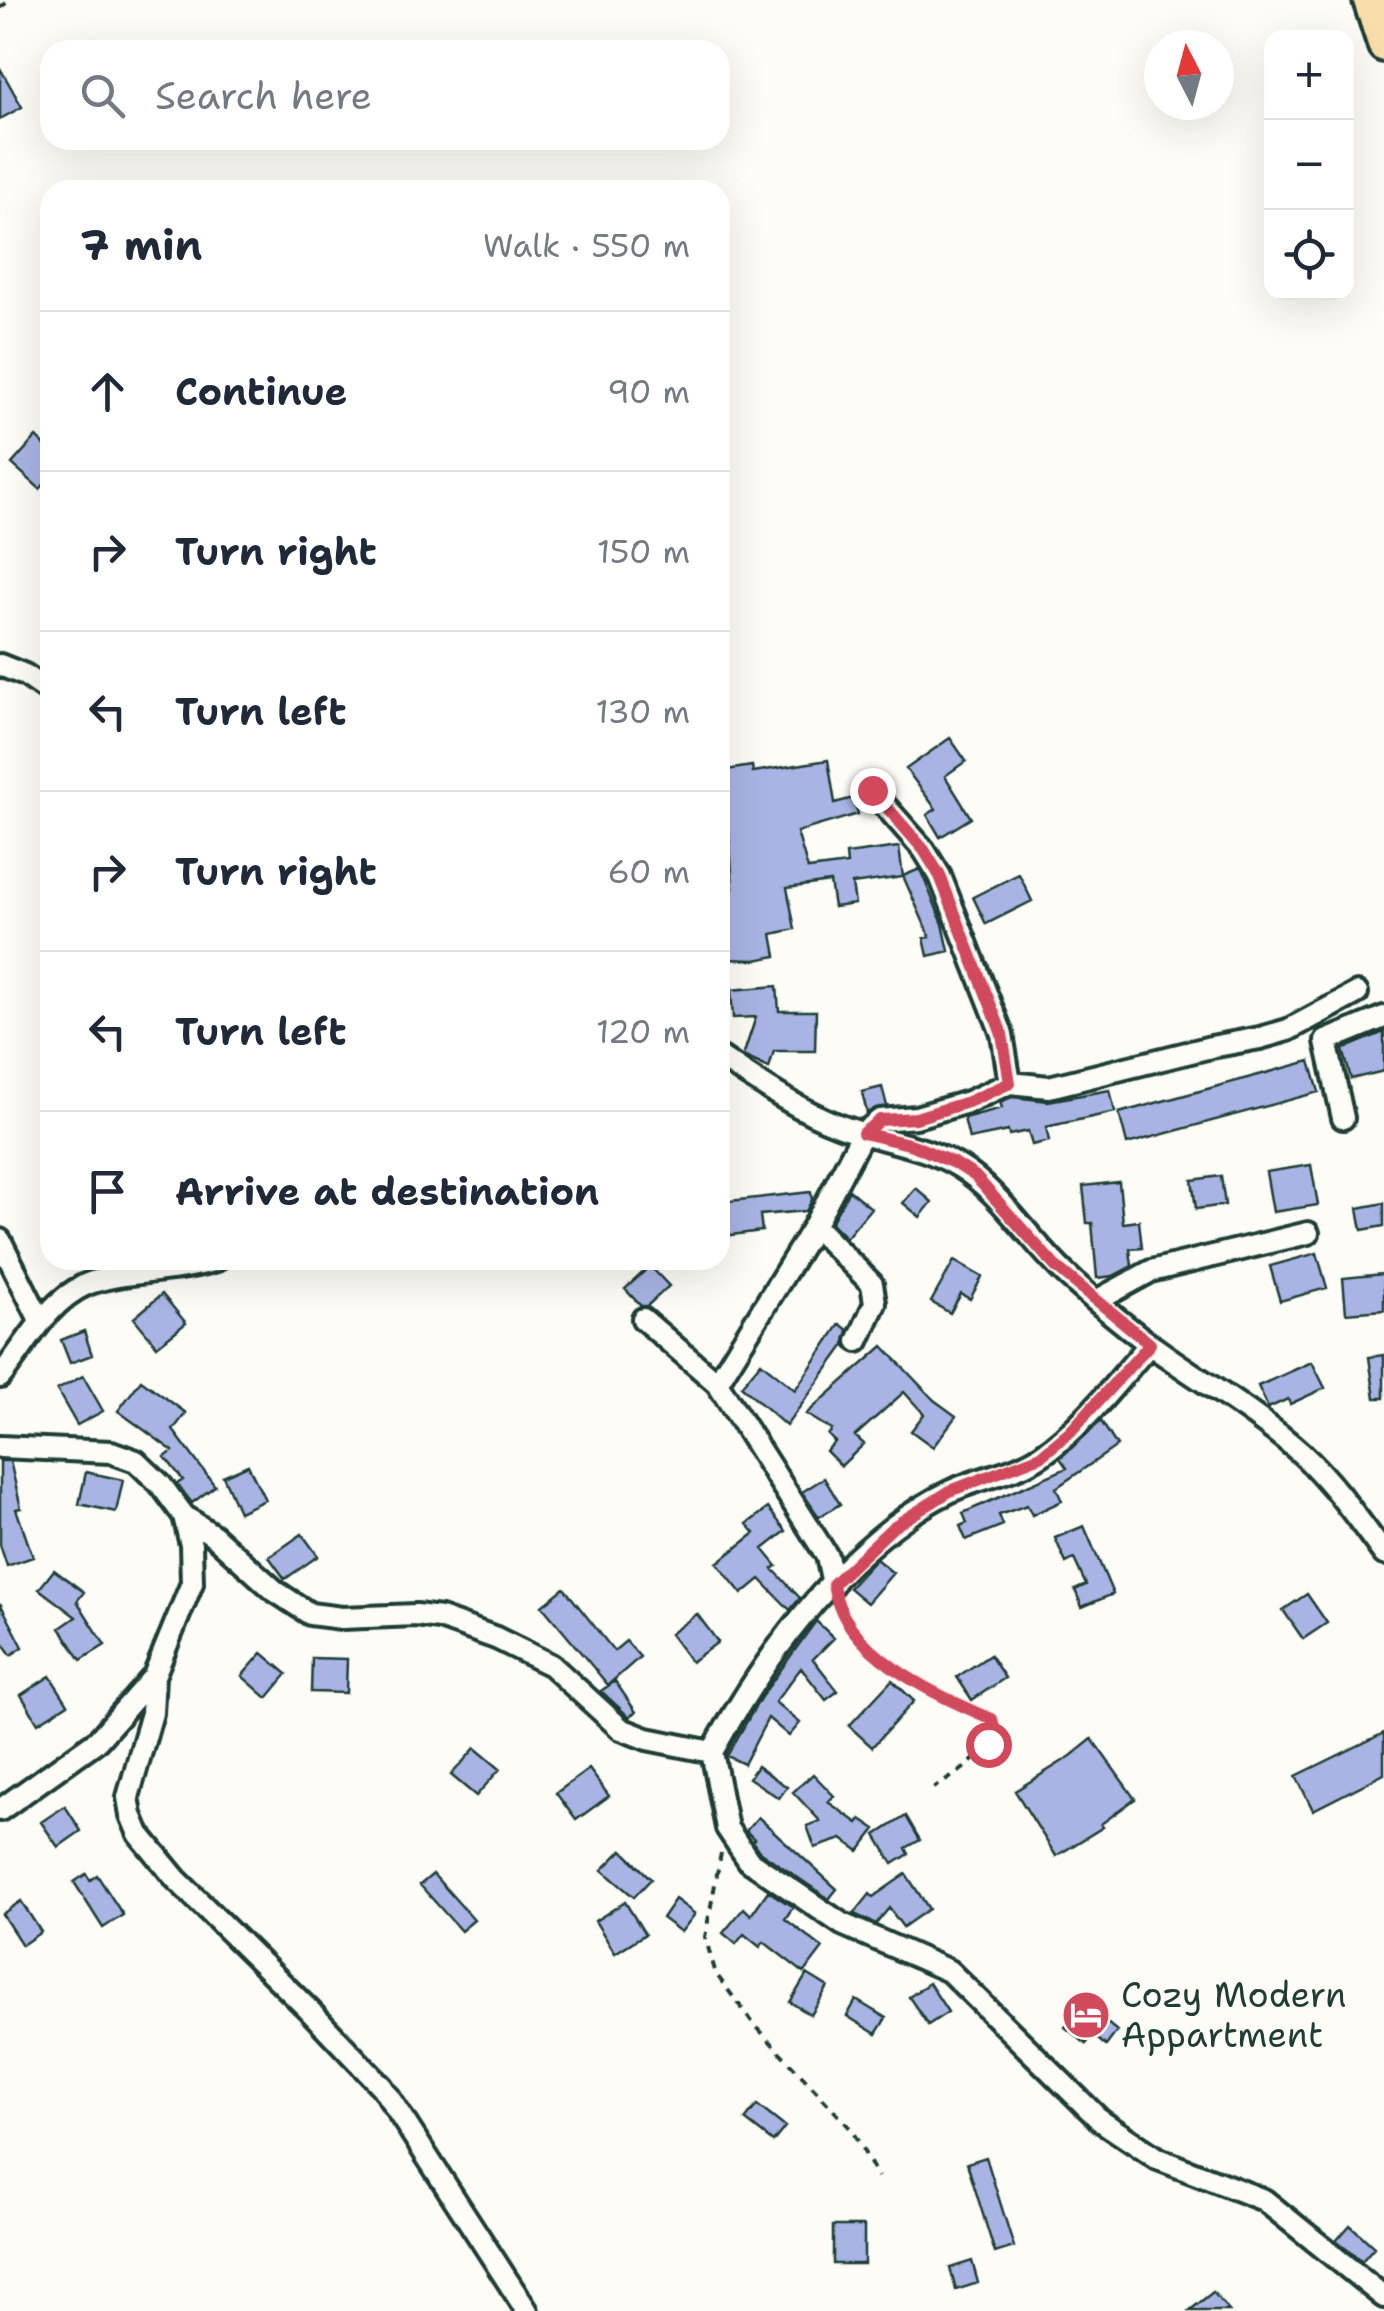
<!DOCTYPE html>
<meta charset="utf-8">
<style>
body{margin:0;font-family:"Shantell Sans",sans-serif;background:#f2f2f3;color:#1f2937}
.controls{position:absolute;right:30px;top:30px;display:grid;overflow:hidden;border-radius:20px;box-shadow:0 10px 40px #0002}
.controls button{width:90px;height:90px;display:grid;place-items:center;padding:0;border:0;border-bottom:2px solid #e0e1e3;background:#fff;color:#1f2937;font:50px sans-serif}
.compass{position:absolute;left:1144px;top:30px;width:90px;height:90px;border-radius:50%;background:#fff;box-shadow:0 10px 40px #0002;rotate:354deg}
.stop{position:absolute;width:30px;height:30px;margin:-22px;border:8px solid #d1495b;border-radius:50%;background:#fff}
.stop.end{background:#d1495b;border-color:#fff;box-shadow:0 2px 10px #0008}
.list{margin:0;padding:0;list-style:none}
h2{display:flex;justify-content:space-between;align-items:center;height:130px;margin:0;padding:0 40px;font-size:42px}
h2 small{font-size:32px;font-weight:400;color:#747a83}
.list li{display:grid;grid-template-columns:65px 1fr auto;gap:30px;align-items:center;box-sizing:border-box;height:160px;padding:0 40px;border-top:2px solid #e0e1e3}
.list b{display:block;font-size:38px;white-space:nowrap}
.list em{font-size:32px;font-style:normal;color:#747a83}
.icon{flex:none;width:55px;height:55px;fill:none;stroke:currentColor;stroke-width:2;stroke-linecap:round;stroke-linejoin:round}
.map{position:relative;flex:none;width:1384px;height:2311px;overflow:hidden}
.search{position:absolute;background:#fff;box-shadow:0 10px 40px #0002;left:40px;top:40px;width:690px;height:110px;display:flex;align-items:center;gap:25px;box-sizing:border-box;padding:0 35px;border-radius:30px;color:#747a83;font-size:38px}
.panel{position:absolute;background:#fff;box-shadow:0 10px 40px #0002;left:40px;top:180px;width:690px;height:1090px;border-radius:30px}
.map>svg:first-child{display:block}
</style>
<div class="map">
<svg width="1384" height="2311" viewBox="0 0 1384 2311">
<rect width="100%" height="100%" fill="#fdfcf7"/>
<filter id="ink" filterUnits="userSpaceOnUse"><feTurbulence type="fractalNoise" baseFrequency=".01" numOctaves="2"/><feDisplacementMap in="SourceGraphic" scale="20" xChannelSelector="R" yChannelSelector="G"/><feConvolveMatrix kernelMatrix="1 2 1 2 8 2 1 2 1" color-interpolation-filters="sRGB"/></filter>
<g filter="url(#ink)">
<path fill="#a9b4e4" stroke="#1f3d34" stroke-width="2.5" d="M 0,68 L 22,107 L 0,119 Z
M 36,437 L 50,450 L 50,478 L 40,489 L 12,464 Z
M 950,738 L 966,761 L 945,776 L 971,818 L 940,837 L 927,815 L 936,809 L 906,769 Z
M 828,760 L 835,803 L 853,798 L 858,814 L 797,832 L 808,869 L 847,864 L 846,854 L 899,847 L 903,877 L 852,884 L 855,904 L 834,907 L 830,882 L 787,888 L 795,929 L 772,934 L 776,956 L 755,960 L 725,959 L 727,890 L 733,889 L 729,829 L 720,830 L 720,771 L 752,766 L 753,772 Z
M 920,869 L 943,924 L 949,951 L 928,956 L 924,938 L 930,937 L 903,876 Z
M 1019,874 L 1032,901 L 986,924 L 973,897 Z
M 777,986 L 779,1011 L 816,1011 L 815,1051 L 774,1051 L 769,1068 L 743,1056 L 756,1017 L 733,1018 L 731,990 Z
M 1384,1032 L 1384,1071 L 1351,1079 L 1343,1049 Z
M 1310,1061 L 1319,1092 L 1127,1144 L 1119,1113 Z
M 882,1087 L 887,1106 L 867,1113 L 862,1092 Z
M 1110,1090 L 1115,1112 L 1046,1127 L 1049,1141 L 1032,1145 L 1028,1131 L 1009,1135 L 1008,1131 L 969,1139 L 964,1118 L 1002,1108 L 1000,1102 L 1012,1097 L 1048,1101 Z
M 1311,1165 L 1318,1205 L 1273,1212 L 1266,1172 Z
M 1221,1176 L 1225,1205 L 1196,1209 L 1192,1180 Z
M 1119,1182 L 1123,1223 L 1139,1221 L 1142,1248 L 1130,1249 L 1132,1266 L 1113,1276 L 1097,1278 L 1092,1223 L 1087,1223 L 1083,1186 Z
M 916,1188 L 932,1202 L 920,1217 L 903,1203 Z
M 849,1190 L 871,1208 L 846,1238 L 831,1223 Z
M 811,1192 L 812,1200 L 806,1211 L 760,1215 L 762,1231 L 723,1236 L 720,1202 Z
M 1384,1203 L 1384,1226 L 1362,1230 L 1358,1208 Z
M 1317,1253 L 1327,1288 L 1280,1301 L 1270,1266 Z
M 954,1261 L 982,1277 L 970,1299 L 961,1294 L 950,1313 L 931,1302 Z
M 650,1266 L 669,1286 L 647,1306 L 641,1306 L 625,1289 Z
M 1384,1274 L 1384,1310 L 1346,1313 L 1343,1278 Z
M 162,1294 L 186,1323 L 157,1346 L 134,1318 Z
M 840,1324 L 848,1330 L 845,1345 L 786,1426 L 741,1386 L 761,1362 L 795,1390 Z
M 84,1331 L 92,1355 L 70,1363 L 61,1340 Z
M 883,1346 L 934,1400 L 956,1416 L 933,1447 L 911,1431 L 924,1414 L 904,1392 L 855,1436 L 864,1444 L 841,1466 L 826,1451 L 835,1442 L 828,1435 L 832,1430 L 806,1414 Z
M 1384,1355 L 1384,1398 L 1375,1398 L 1369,1357 Z
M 1312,1362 L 1325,1388 L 1290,1404 L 1288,1399 L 1268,1408 L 1258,1386 Z
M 83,1376 L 103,1411 L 77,1425 L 57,1390 Z
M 141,1380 L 186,1413 L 173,1430 L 215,1486 L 192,1503 L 177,1484 L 183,1480 L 165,1457 L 173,1451 L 118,1411 Z
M 1101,1421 L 1117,1446 L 1056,1488 L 1062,1501 L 1032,1515 L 1027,1505 L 999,1515 L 1003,1525 L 966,1540 L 960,1526 L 967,1523 L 963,1513 L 1067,1468 L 1060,1458 Z
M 0,1461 L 10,1461 L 21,1508 L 16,1509 L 33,1557 L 7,1566 L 0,1545 Z
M 248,1465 L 265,1500 L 239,1512 L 223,1476 Z
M 86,1472 L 123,1480 L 116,1512 L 79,1504 Z
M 824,1478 L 840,1504 L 819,1517 L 802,1492 Z
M 768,1508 L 786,1531 L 763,1549 L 777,1566 L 773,1569 L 800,1598 L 790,1610 L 760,1579 L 742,1594 L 717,1563 L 755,1533 L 747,1524 Z
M 1084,1526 L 1113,1594 L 1082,1607 L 1075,1590 L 1086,1585 L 1074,1559 L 1066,1563 L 1055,1538 Z
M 302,1534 L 318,1556 L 285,1579 L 269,1557 Z
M 876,1559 L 893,1573 L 867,1603 L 849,1588 Z
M 54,1570 L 84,1592 L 77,1601 L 105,1645 L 81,1660 L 60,1628 L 76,1617 L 39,1589 Z
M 564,1588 L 614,1651 L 626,1641 L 640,1657 L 608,1685 L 542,1606 Z
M 1307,1594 L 1327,1623 L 1303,1639 L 1283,1610 Z
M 0,1603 L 23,1647 L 11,1655 L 0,1639 Z
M 697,1614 L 718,1642 L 691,1662 L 670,1634 Z
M 816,1621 L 834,1638 L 813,1659 L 838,1691 L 826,1700 L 801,1668 L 775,1702 L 800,1723 L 789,1736 L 768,1718 L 744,1764 L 727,1756 L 761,1697 Z
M 262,1653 L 287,1674 L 267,1698 L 242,1676 Z
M 990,1655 L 1005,1678 L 972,1700 L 957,1677 Z
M 312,1658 L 347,1659 L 346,1693 L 311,1692 Z
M 50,1676 L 68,1704 L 38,1723 L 21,1695 Z
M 892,1680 L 914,1701 L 872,1747 L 849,1726 Z
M 615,1681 L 636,1712 L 629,1717 L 601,1691 Z
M 1384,1733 L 1384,1774 L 1313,1810 L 1296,1776 Z
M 1092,1739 L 1135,1799 L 1101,1824 L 1103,1827 L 1056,1856 L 1015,1791 L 1071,1756 Z
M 475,1748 L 500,1769 L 476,1796 L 451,1775 Z
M 757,1766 L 787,1787 L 779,1798 L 749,1778 Z
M 589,1769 L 609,1796 L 576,1820 L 556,1793 Z
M 813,1774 L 834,1796 L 828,1802 L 858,1823 L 861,1819 L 876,1829 L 859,1851 L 842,1839 L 815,1848 L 807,1826 L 820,1821 L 793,1792 Z
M 65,1806 L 81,1831 L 58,1847 L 41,1822 Z
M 906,1816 L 920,1840 L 906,1848 L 909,1854 L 893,1864 L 876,1835 Z
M 758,1817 L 837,1889 L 829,1899 L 759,1851 L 752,1841 L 754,1839 L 746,1831 Z
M 622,1850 L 651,1879 L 634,1897 L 602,1870 Z
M 86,1874 L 90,1880 L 97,1875 L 123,1915 L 103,1928 L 74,1882 Z
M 433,1874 L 474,1920 L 461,1931 L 420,1885 Z
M 906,1874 L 929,1909 L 903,1927 L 889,1908 L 876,1924 L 854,1914 L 870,1894 L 873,1897 Z
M 768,1891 L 793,1907 L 785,1919 L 823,1948 L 804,1973 L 764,1942 L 760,1947 L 744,1934 L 736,1944 L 723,1933 L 744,1908 L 751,1915 Z
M 675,1899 L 695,1914 L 681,1932 L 662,1918 Z
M 21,1901 L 41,1932 L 22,1945 L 2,1914 Z
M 625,1902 L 645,1934 L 615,1953 L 595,1921 Z
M 807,1974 L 828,1987 L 811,2015 L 790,2002 Z
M 929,1983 L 948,2012 L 928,2025 L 909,1997 Z
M 856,2000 L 886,2018 L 876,2034 L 847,2016 Z
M 1084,2004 L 1117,2031 L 1106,2046 L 1093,2035 L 1086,2044 L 1065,2027 Z
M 757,2105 L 785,2127 L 773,2142 L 745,2120 Z
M 986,2157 L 1014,2247 L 995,2253 L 967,2163 Z
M 1350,2225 L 1374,2247 L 1362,2261 L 1336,2241 Z
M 833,2226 L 864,2226 L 864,2264 L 833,2264 Z
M 972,2261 L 978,2283 L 956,2290 L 950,2268 Z
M 1213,2292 L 1229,2311 L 1189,2311 Z"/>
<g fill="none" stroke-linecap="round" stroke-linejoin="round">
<g stroke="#1f3d34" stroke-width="28">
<path id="minor" d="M 0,665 L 25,675 L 50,692
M 720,1057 C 758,1082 796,1109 838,1125 C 879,1141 923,1144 960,1167 C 1000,1191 1034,1247 1072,1280 C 1096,1302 1122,1323 1148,1343 C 1199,1381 1255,1411 1302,1454 C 1334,1484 1358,1519 1384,1554
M 1010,1083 L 1049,1087 L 1211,1047 L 1260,1038 L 1288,1030 L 1357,993
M 1343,1118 L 1326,1041 L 1384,1017
M 814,1226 L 872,1284 L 875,1303 L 858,1341
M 0,1240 L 41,1322
M 1096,1301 L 1151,1271 L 1308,1233
M 643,1319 L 717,1383 L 827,1556 L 833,1584
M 0,1377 C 26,1346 46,1303 85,1285 C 120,1270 177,1273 217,1260
M 717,1383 L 814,1226 L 863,1133 L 880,1120 L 916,1117 L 968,1102 L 1010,1083 L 1002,1034 L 940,876 L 924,850 L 872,791
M 0,1447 L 111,1452 L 136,1461 L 161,1485 L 184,1516 L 213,1535 L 275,1591 L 310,1614 L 342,1618 L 416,1615 L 440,1618 L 496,1638 L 551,1665 L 621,1729 L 647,1739 L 712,1752 C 759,1667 815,1588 893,1527 C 910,1514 932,1500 951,1491 C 981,1477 1016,1473 1043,1454 C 1085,1425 1117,1381 1150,1344
M 154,1676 L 152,1713 L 128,1797 L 131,1815 L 139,1834 L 176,1879 L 309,2010 L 382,2087 L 527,2311
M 712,1752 L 727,1828 L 749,1861 L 842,1924 L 949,1971 L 1101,2121 L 1158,2159 L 1264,2200 L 1384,2297
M 0,1810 L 98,1740 L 154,1676 L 192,1583 L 191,1545 L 184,1516"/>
</g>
<g stroke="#1f3d34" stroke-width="38">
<path id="highway" d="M 1369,0 L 1384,46"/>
</g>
<path stroke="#1f3d34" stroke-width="4" stroke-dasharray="8 8" stroke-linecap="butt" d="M 0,8 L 10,0
M 838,1604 C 883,1671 920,1688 992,1719 L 995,1731 C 980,1759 960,1773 933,1788
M 721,1853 L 705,1937 L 716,1974 L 753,2023 L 851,2129 L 878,2177"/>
<use href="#minor" stroke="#fdfcf7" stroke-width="20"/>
<use href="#highway" stroke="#f9ddab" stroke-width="30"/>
</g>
</g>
<g fill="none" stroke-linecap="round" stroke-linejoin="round" filter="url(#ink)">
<path stroke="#d1495b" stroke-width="12" d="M 872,790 L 924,850 L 940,876 L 1002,1034 L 1010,1083 L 968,1102 L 916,1118 L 880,1120 L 863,1133 L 913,1145 L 956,1164 L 975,1176 L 1055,1266 L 1150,1344 L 1070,1432 L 1041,1456 L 950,1491 L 893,1527 L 833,1584 C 842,1653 935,1695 992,1719 L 995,1731 L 988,1744"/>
</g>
<defs>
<g id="hotel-disc" transform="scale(2.5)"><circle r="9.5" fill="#d1495b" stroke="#fdfcf7"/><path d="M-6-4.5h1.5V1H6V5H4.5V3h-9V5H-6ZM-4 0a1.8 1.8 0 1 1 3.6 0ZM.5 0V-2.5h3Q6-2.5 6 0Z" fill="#fff"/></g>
</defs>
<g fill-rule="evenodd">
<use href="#hotel-disc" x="1086" y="2015"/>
</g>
<g text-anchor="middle" stroke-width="8" stroke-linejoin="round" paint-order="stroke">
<g font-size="35" fill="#1f3d34" stroke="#fdfcf7" text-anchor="start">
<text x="1121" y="2007">Cozy Modern<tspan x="1121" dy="40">Appartment</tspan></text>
</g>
</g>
</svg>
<div class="controls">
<button>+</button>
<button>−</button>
<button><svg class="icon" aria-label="locate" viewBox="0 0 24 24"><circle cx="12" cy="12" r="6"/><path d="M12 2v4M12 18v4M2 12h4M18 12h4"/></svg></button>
</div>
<svg class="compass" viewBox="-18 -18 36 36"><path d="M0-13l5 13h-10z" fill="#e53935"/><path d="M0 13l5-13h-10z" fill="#747a83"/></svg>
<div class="stop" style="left:988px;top:1744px"></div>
<div class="stop end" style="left:872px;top:790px"></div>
<div class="search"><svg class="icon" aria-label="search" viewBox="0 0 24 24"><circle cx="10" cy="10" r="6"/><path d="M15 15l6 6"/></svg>Search here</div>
<section class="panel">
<h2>7 min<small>Walk · 550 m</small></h2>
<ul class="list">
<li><svg class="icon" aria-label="ahead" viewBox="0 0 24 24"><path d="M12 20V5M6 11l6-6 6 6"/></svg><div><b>Continue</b></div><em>90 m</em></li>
<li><svg class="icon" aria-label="right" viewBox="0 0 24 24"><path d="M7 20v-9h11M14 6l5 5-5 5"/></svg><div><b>Turn right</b></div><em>150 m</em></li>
<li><svg class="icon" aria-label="left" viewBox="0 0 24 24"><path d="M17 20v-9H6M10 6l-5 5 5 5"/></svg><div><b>Turn left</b></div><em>130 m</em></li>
<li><svg class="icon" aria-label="right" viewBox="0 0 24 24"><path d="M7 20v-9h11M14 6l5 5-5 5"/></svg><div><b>Turn right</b></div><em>60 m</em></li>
<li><svg class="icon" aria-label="left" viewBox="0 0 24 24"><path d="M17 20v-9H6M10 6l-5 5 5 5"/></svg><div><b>Turn left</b></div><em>120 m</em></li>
<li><svg class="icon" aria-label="arrive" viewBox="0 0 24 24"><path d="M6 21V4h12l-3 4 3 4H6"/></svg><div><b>Arrive at destination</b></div></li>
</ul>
</section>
</div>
